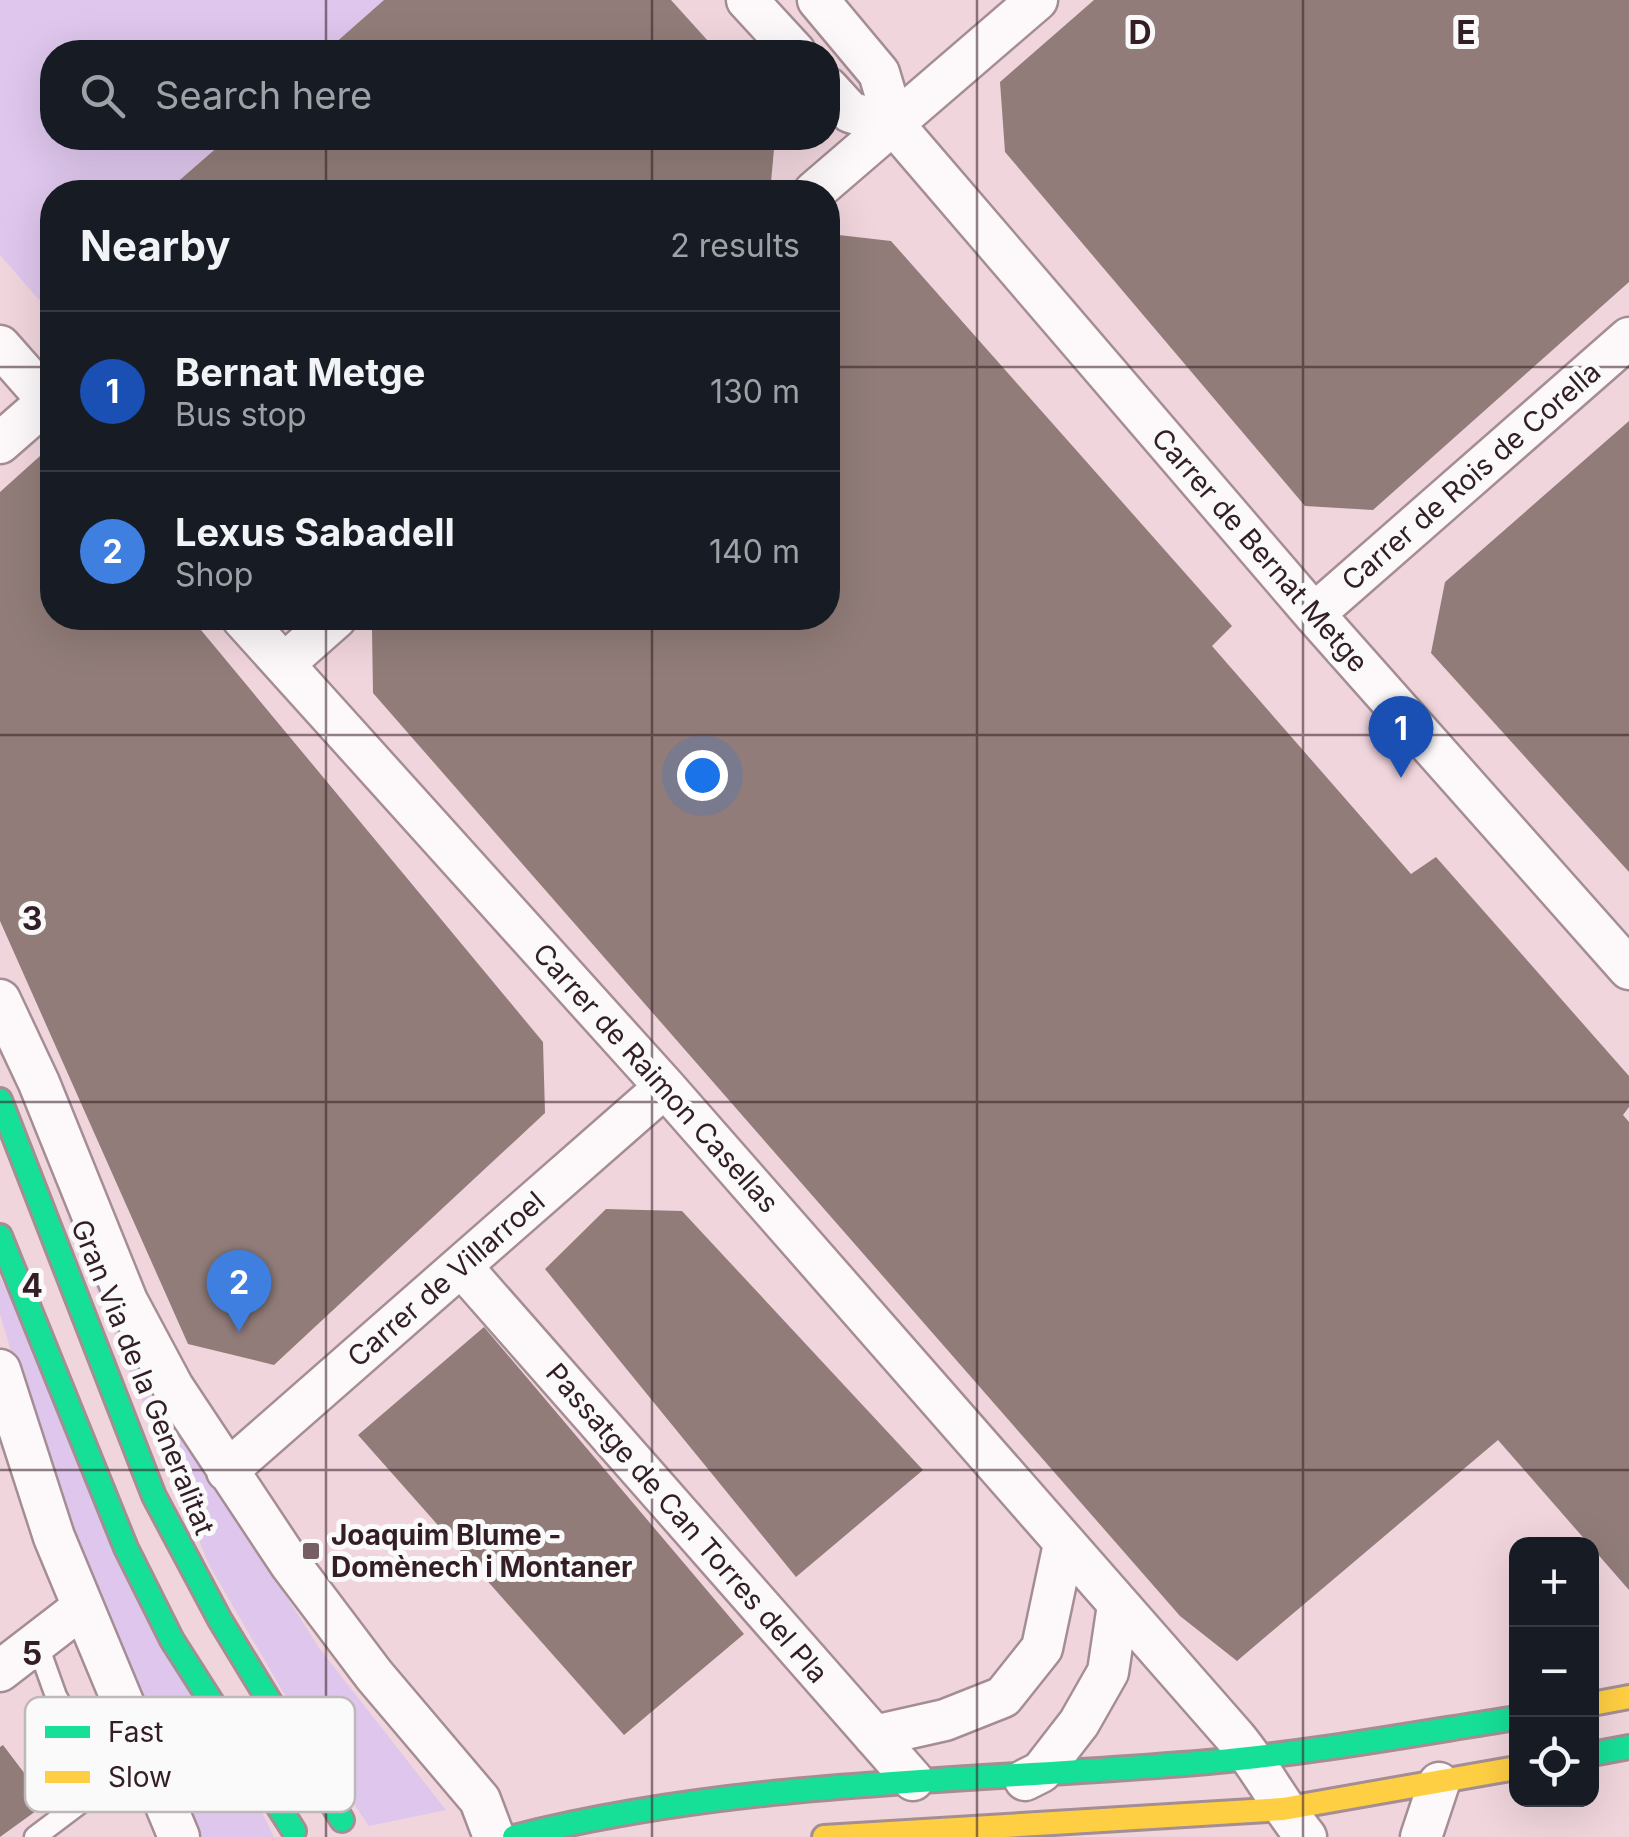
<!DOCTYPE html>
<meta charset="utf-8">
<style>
body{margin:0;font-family:Inter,sans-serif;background:#20242c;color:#f1f3f6}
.controls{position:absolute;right:30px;bottom:30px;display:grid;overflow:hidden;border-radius:20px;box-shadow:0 10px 40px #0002}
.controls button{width:90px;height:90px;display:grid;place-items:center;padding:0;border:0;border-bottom:2px solid #363941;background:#171b24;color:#f1f3f6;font:50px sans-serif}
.you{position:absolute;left:702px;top:775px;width:35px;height:35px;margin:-25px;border:8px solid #fff;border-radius:50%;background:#1a73e8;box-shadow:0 0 0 15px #1a73e833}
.badge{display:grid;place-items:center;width:65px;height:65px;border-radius:50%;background:#bab0b5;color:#fff;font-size:32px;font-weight:700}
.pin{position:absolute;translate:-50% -82px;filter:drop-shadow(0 2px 5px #0008)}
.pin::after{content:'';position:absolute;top:52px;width:35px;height:30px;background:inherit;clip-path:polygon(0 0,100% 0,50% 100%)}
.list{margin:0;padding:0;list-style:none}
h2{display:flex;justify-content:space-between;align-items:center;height:130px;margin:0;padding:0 40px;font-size:42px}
h2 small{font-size:32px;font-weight:400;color:#9ea1a6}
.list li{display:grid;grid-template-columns:65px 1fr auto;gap:30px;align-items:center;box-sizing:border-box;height:160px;padding:0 40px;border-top:2px solid #363941}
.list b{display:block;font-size:38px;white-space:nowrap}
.list p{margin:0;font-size:32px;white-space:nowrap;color:#9ea1a6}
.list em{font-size:32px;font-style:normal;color:#9ea1a6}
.icon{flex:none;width:55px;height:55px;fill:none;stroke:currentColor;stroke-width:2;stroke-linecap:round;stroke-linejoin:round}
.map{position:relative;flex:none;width:1629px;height:1837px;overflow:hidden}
.search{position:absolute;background:#171b24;box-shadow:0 10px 40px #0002;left:40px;top:40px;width:800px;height:110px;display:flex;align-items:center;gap:25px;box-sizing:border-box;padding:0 35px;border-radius:40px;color:#9ea1a6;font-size:38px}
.panel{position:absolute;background:#171b24;box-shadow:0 10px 40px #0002;left:40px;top:180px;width:800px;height:450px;border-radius:40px}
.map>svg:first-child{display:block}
</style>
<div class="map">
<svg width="1629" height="1837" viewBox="0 0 1629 1837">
<rect width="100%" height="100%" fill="#f1d5dd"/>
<path fill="#dec6ec" d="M 0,0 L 384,0 L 325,52 L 52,52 L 52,138 L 228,138 L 166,192 L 52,192 L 52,293 L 39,300 L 0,255 Z
M 66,1214 L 206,1469 L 319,1648 L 446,1810 L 369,1826 L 313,1743 L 209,1565 Z
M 0,1277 L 274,1837 L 199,1837 L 103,1620 L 26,1402 L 0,1314 Z"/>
<path fill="#917c79" d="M 384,0 L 671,0 L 718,52 L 325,52 Z
M 1094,0 L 1629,0 L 1629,282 L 1373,510 L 1305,506 L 1005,152 L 1000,82 Z
M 228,138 L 775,138 L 771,182 L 759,192 L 166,192 Z
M 830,234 L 891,241 L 1232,626 L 1212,646 L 1411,874 L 1436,857 L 1629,1076 L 1629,1107 L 1623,1115 L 1629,1122 L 1629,1590 L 1498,1440 L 1237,1661 L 1180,1616 L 373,693 L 372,629 L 385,618 L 828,618 Z
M 1629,421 L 1629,872 L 1431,653 L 1445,582 Z
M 50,447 L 52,450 L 52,618 L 191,618 L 543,1042 L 545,1113 L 274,1365 L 188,1344 L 0,921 L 0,492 Z
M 606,1209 L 682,1211 L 923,1470 L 796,1577 L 545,1269 Z
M 484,1327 L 744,1634 L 624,1735 L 358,1435 Z
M 3,1745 L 47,1803 L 0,1837 L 0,1747 Z"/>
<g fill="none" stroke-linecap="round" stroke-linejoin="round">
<g stroke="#a48e94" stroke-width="25">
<path id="lane" d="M 35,1837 L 100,1788 L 90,1757 L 56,1696 L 37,1643"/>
</g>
<g stroke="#a48e94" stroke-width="45">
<path id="street" d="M 747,0 L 795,52
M 818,0 L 879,73 L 895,126 L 1314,614 L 1629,969
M 828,88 L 850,112 L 895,126
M 814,192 L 1037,0
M 0,346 L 52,405
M 0,443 L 48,401
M 1314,614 L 1629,338
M 242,618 L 665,1087 L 1236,1738 C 1262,1769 1280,1806 1306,1837
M 284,664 L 336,618
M 0,1000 L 39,1083 L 127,1301 L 173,1387 L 291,1565 L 374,1675 L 480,1800 L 494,1837
M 461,1266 L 913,1780
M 0,1370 L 54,1537 L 179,1837
M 227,1471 L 665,1087
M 0,1671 L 83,1607
M 874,1736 L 945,1720 L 1003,1697 L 1042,1648 L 1064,1544
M 1025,1780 L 1041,1772 L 1079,1723 L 1108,1672 L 1118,1605
M 1421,1837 L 1439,1783"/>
</g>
<g stroke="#a48e94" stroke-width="28">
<path id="fast" d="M 0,1100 L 154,1496 L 220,1620 L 342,1820
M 0,1236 L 126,1548 L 172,1640 L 294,1831
M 1592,1754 L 1629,1747
M 514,1837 C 740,1779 977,1782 1208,1762 C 1311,1753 1414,1734 1516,1718"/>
</g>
<g stroke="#a48e94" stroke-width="28">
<path id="slow" d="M 1592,1704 L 1629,1697
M 824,1837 L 1283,1809 L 1516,1768"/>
</g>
<use href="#lane" stroke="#fdf9fa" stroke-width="20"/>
<use href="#street" stroke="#fdf9fa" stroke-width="40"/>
<use href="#fast" stroke="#16e098" stroke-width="22"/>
<use href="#slow" stroke="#ffcf43" stroke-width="22"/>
</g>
<path fill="none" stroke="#341e25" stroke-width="2.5" stroke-opacity="0.55" d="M 326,0 L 326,52M 652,0 L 652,52M 977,0 L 977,1837M 1303,0 L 1303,1837M 326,138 L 326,192M 652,138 L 652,192M 0,367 L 52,367M 828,367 L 1629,367M 326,618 L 326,1837M 652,618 L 652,1837M 0,735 L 1629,735M 0,1102 L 1629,1102M 0,1470 L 1629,1470"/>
<rect fill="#765e65" stroke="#fafafa" stroke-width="4" x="301" y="1541" width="20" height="20" rx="5"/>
<g text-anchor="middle" stroke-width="10" stroke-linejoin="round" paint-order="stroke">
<g font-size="28" fill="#341e25" stroke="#fafafa">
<text transform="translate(1471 476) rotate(-41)" y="10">Carrer de Rois de Corella</text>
<text transform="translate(1260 550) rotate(49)" y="10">Carrer de Bernat Metge</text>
<text transform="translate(656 1078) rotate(48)" y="10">Carrer de Raimon Casellas</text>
<text transform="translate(446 1279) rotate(-41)" y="10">Carrer de Villarroel</text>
<text transform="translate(143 1377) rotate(68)" y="10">Gran Via de la Generalitat</text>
<text transform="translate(687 1523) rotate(49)" y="10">Passatge de Can Torres del Pla</text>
</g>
<g font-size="28" font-weight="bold" fill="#341e25" stroke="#fafafa" text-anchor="start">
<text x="331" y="1545">Joaquim Blume -<tspan x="331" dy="32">Domènech i Montaner</tspan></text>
</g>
</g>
<rect x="25" y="1697" width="330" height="115" rx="15" fill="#fafafa" stroke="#bfb8ba" stroke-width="2.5"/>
<rect x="45" y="1726" width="45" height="12" fill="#16e098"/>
<rect x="45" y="1771" width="45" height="12" fill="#ffcf43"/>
<g font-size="28" fill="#341e25">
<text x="108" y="1742">Fast</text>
<text x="108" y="1787">Slow</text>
</g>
<g font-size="32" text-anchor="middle" font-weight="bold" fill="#341e25" stroke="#fafafa" stroke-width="10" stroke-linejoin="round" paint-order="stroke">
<text x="1140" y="44">D</text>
<text x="1466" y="44">E</text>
<text x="32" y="930">3</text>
<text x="32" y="1297">4</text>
<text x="32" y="1665">5</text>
</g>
</svg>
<div class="controls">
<button>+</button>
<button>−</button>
<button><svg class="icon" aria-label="locate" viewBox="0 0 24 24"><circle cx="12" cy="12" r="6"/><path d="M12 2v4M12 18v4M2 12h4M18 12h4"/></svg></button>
</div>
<div class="you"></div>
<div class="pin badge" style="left:1401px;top:778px;background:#1a4fb4">1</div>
<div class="pin badge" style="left:239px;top:1332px;background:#3f7fe0">2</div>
<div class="search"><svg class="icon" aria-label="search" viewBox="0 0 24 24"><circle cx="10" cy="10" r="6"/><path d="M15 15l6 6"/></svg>Search here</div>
<section class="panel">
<h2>Nearby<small>2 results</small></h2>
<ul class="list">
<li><span class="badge" style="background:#1a4fb4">1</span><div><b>Bernat Metge</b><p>Bus stop</p></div><em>130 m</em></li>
<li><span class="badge" style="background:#3f7fe0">2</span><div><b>Lexus Sabadell</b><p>Shop</p></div><em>140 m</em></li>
</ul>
</section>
</div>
